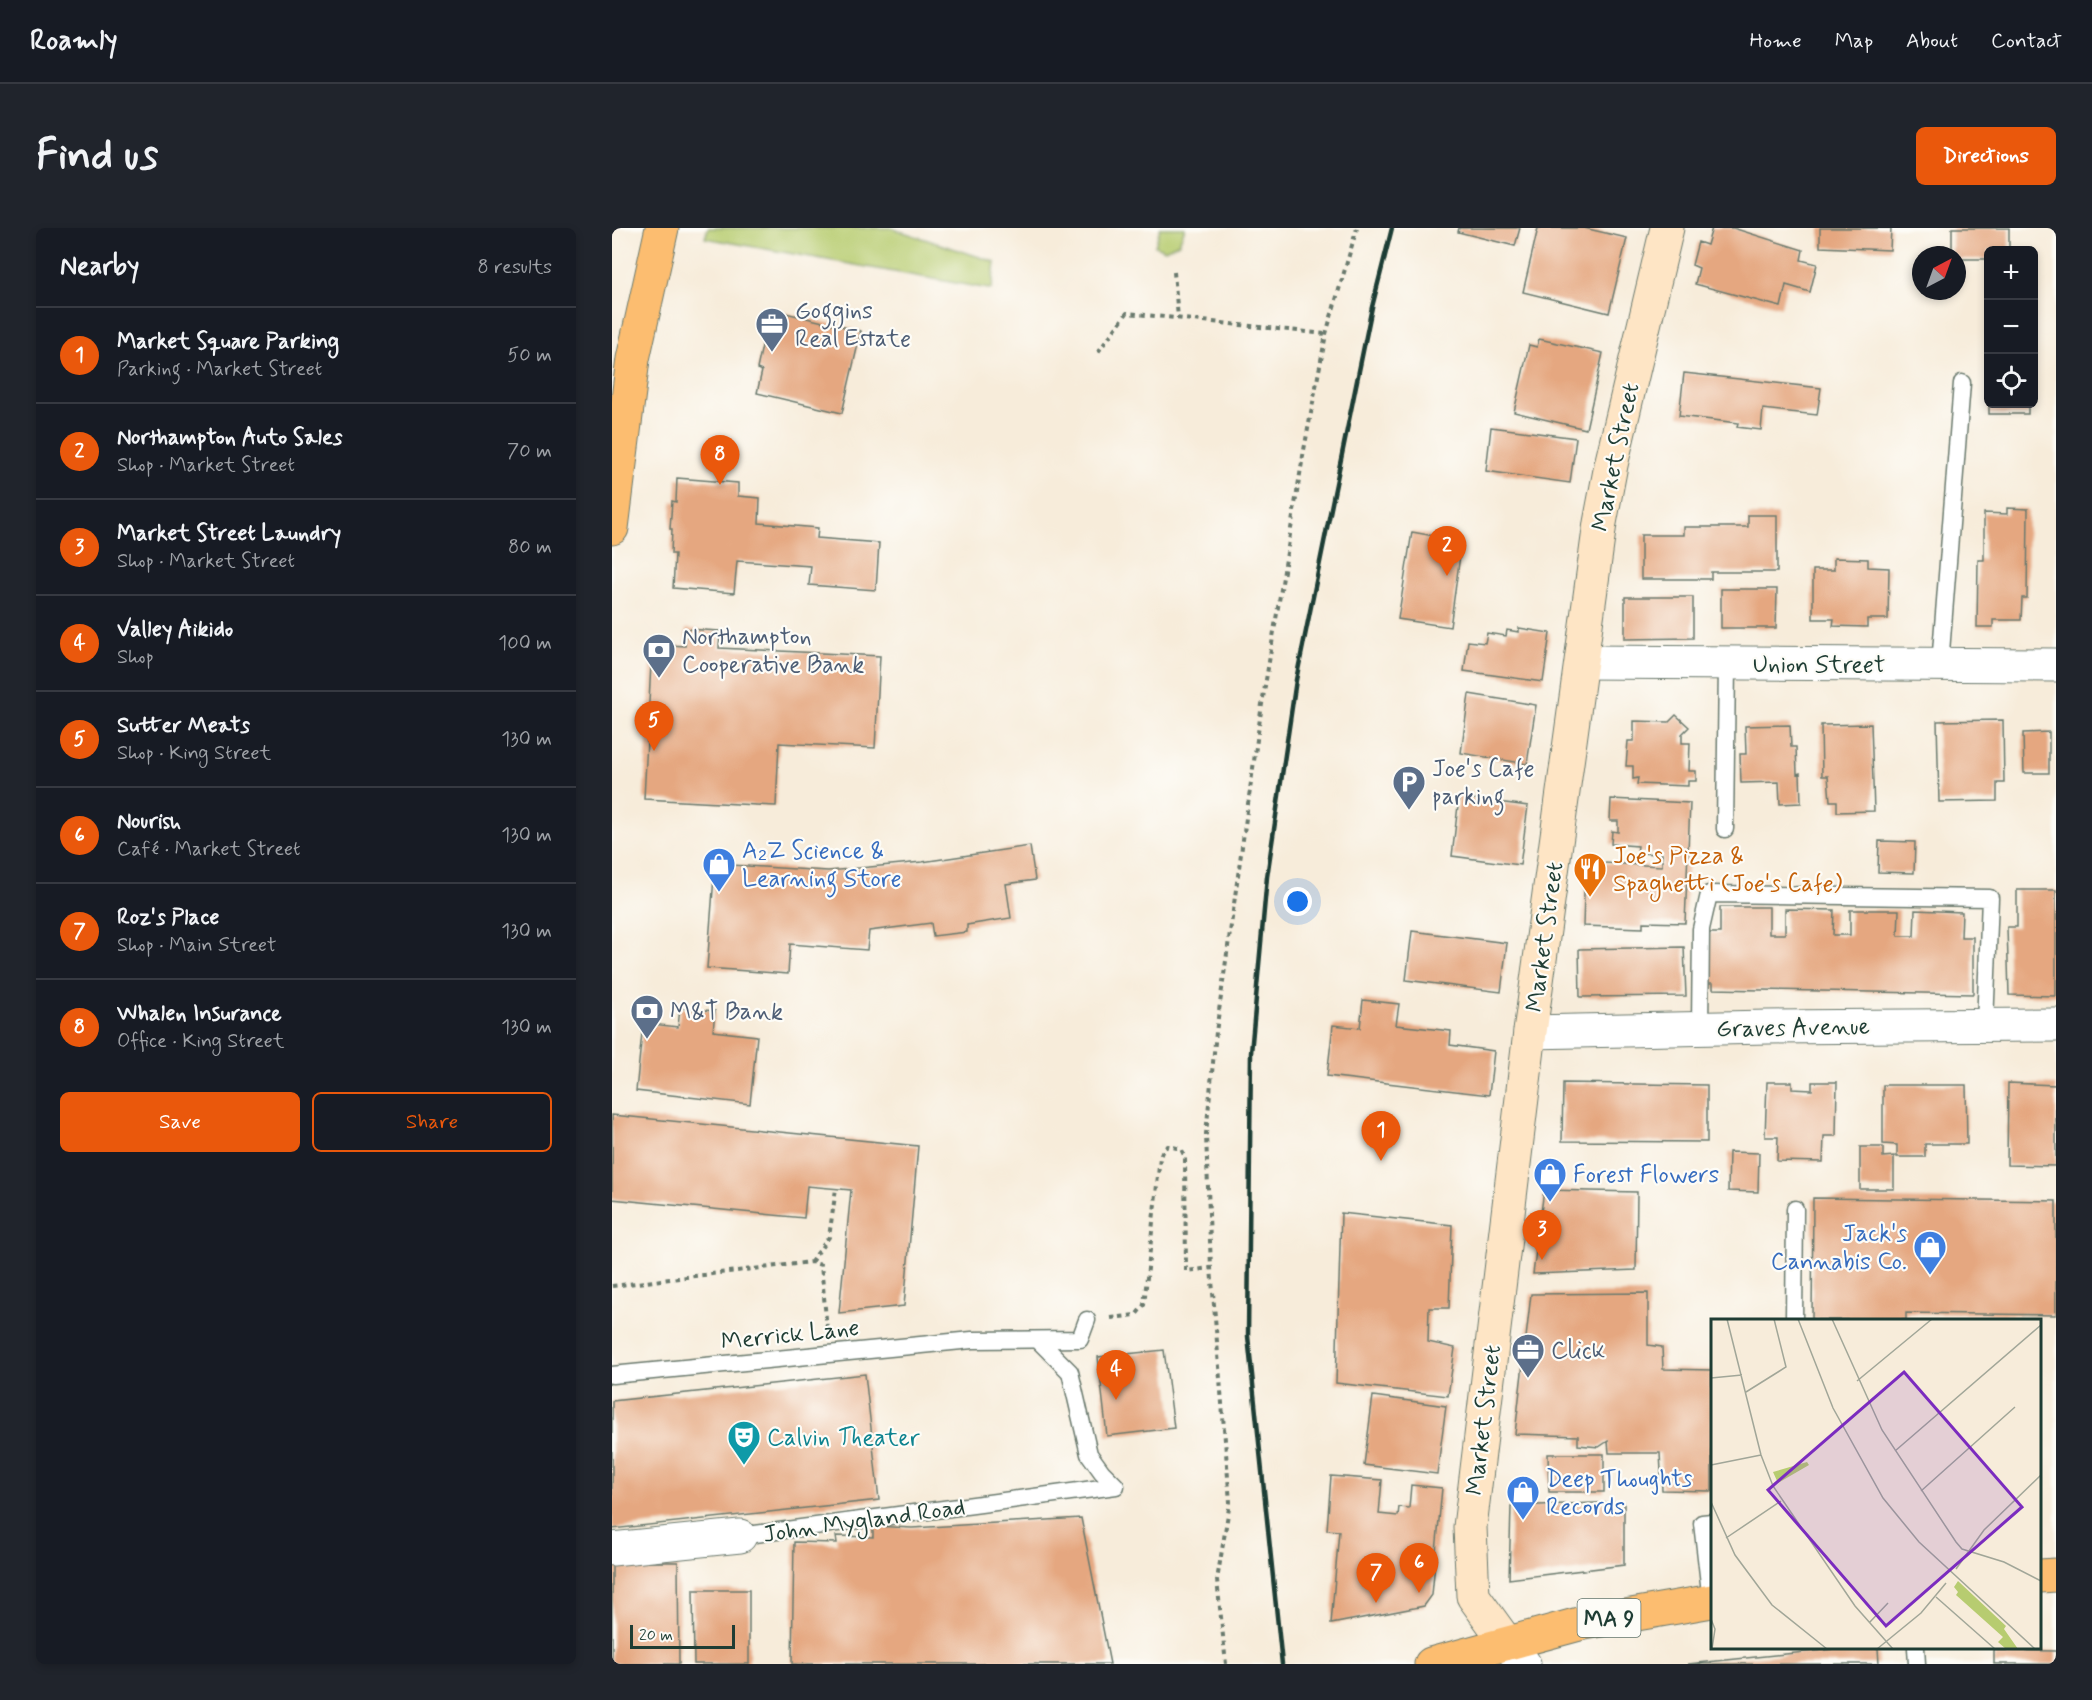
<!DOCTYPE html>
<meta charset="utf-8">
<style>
body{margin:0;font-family:Mynerve,sans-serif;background:#20242c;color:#f1f3f6}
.controls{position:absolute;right:18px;top:18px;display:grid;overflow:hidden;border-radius:9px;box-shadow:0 3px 9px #0003}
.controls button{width:54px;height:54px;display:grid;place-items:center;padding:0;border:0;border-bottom:2px solid #363941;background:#171b24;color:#f1f3f6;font:30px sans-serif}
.compass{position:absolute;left:1300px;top:18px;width:54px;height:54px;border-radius:50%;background:#171b24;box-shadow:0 3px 9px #0003;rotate:41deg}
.scale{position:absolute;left:18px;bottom:15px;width:105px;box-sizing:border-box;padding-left:6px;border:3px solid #1f3d34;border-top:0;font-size:16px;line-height:21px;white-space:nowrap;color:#1f3d34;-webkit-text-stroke:4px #fdfcf7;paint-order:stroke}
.you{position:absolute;left:686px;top:674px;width:21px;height:21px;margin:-15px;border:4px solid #fff;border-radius:50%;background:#1a73e8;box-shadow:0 0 0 9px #1a73e833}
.badge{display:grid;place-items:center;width:39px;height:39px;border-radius:50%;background:#ea580c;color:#fff;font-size:20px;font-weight:700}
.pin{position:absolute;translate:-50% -50px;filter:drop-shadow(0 2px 3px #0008)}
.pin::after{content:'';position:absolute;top:32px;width:21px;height:18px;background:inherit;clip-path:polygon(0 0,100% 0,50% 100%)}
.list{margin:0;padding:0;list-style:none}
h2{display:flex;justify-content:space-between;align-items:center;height:78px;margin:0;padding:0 24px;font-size:26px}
h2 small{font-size:20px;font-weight:400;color:#9ea1a6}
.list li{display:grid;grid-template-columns:39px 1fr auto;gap:18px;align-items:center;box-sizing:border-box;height:96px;padding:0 24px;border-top:2px solid #363941}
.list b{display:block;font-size:22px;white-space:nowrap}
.list p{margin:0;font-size:20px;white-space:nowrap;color:#9ea1a6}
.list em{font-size:20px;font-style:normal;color:#9ea1a6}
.actions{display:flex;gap:12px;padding:18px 24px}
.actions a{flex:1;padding:14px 0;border:2px solid #ea580c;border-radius:9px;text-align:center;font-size:21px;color:#ea580c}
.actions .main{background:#ea580c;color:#fff}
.icon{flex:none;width:33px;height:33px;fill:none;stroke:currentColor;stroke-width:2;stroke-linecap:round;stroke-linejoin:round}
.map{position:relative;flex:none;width:1444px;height:1436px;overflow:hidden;border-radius:9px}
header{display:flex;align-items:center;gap:36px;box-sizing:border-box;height:84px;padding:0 30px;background:#171b24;border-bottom:2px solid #363941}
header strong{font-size:28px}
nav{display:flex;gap:33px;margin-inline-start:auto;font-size:21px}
.intro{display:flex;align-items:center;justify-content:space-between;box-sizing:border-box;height:144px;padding:0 36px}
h1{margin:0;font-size:42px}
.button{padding:15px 27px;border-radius:9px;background:#ea580c;color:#fff;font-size:21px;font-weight:700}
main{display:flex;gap:36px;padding:0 36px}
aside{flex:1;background:#171b24;border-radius:9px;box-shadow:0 3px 9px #0003}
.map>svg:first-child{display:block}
</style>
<header>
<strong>Roamly</strong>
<nav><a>Home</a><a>Map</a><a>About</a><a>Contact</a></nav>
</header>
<div class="intro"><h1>Find us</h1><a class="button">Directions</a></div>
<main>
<aside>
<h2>Nearby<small>8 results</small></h2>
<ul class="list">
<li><span class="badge">1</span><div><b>Market Square Parking</b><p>Parking · Market Street</p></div><em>50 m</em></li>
<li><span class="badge">2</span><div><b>Northampton Auto Sales</b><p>Shop · Market Street</p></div><em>70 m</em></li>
<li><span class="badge">3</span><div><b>Market Street Laundry</b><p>Shop · Market Street</p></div><em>80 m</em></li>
<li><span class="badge">4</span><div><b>Valley Aikido</b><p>Shop</p></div><em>100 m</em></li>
<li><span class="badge">5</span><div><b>Sutter Meats</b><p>Shop · King Street</p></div><em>130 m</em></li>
<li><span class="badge">6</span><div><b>Nourish</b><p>Café · Market Street</p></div><em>130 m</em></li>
<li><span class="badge">7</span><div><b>Roz's Place</b><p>Shop · Main Street</p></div><em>130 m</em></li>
<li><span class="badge">8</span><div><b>Whalen Insurance</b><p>Office · King Street</p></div><em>130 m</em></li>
</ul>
<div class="actions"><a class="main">Save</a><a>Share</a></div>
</aside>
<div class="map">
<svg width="1444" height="1436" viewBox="0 0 1444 1436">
<rect width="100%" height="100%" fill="#fdfcf7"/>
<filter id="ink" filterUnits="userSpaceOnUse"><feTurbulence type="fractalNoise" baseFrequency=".0167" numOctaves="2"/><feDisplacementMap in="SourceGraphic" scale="12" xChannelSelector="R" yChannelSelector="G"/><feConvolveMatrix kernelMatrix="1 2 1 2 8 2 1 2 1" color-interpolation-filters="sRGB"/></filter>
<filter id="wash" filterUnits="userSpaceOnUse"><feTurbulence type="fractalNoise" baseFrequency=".008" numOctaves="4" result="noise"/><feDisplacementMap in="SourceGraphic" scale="24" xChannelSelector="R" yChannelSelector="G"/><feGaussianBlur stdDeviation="1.35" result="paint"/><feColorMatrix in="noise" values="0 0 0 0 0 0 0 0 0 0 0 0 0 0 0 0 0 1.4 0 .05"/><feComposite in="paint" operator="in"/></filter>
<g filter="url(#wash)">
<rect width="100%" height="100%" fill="#f7ecda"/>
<path fill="#b7cc70" stroke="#6b8452" stroke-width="1.5" d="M 96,0 L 279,0 L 383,34 L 380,60 L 377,61 L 93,10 Z
M 548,0 L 573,0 L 567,15 L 553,22 L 543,18 Z"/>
<g id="blocks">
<path fill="#e5a780" d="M 847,0 L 908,0 L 903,18 L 846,4 Z
M 926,0 L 972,0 L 1015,10 L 997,85 L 911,64 Z
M 1100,0 L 1121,0 L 1191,22 L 1189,32 L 1205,36 L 1198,64 L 1174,57 L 1169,79 L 1083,56 L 1087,40 L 1080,37 L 1086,14 L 1095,17 Z
M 1208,0 L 1279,0 L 1278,22 L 1208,19 Z
M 1340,0 L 1397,0 L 1397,22 L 1376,22 L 1376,31 L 1345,31 L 1345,27 L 1340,27 Z
M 165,83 L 249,103 L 230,185 L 145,165 L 150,143 L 145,141 L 153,104 L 159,106 Z
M 927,111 L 991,125 L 974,201 L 902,184 L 917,117 L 925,119 Z
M 1072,145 L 1209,160 L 1205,187 L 1151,181 L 1149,202 L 1125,199 L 1126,195 L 1067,188 Z
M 1377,176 L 1416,176 L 1416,186 L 1377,186 Z
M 879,199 L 964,210 L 958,255 L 874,243 Z
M 65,250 L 126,255 L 126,268 L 148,270 L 147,295 L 206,300 L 205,310 L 267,315 L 264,362 L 197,357 L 199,338 L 125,333 L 122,365 L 61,360 L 63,326 L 59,326 L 60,301 L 58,301 L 60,273 L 64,274 Z
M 1395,280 L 1416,281 L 1415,370 L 1410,370 L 1409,392 L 1381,392 L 1381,399 L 1365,399 L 1366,332 L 1372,332 L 1372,285 L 1395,286 Z
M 1136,287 L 1165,287 L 1165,344 L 1099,344 L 1099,351 L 1029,351 L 1029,307 L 1072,307 L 1072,299 L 1136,299 Z
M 800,304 L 850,313 L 838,399 L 786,391 Z
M 1222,330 L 1256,331 L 1256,339 L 1277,340 L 1276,391 L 1255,391 L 1255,399 L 1221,398 L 1222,391 L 1201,391 L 1201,342 L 1222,342 Z
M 1109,361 L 1165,361 L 1164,400 L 1109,400 Z
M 1013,369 L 1081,369 L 1081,410 L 1013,411 Z
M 907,400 L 938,405 L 931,454 L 852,443 L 856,413 L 873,415 L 875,405 L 894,408 L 895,402 L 907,404 Z
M 74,401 L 108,403 L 107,420 L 268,428 L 263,520 L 167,515 L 164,578 L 32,571 L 40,416 L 73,418 Z
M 857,466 L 924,477 L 915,536 L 849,525 Z
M 1064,487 L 1077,499 L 1070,506 L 1070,515 L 1078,515 L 1077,543 L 1084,543 L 1084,553 L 1076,553 L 1076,558 L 1025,556 L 1026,550 L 1021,551 L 1021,538 L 1014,538 L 1016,513 L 1022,513 L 1022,493 L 1057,494 Z
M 1391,492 L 1392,555 L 1385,555 L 1385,573 L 1327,574 L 1325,493 Z
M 1259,496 L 1262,583 L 1225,584 L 1225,573 L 1218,573 L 1216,548 L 1210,548 L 1209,497 Z
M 1178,497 L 1179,519 L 1184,519 L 1185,546 L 1188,545 L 1189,575 L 1168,576 L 1167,554 L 1129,555 L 1128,526 L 1134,526 L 1133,498 Z
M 1437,504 L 1437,545 L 1412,545 L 1411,505 Z
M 847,569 L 916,578 L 908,637 L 840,628 Z
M 999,571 L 1078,575 L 1073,695 L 1031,694 L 1031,700 L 971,698 L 973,634 L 1050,638 L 1050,626 L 1025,625 L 1026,618 L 999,616 L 1000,603 L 1006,604 L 1006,593 L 998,593 Z
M 1267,613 L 1303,614 L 1302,645 L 1266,644 Z
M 418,618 L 423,652 L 394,656 L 399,690 L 355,697 L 355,704 L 321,708 L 319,695 L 257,703 L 255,722 L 178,716 L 176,746 L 95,740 L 103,636 L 216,643 L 310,634 Z
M 1405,662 L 1444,662 L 1444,768 L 1397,767 L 1395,699 L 1405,699 Z
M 1108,679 L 1157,679 L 1157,706 L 1173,706 L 1173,681 L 1222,682 L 1221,707 L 1238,707 L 1238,682 L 1287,682 L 1286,708 L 1302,708 L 1303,682 L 1350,684 L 1349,709 L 1361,709 L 1361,766 L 1101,761 L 1101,755 L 1096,755 L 1097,705 L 1108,705 Z
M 800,703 L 895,715 L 889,764 L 794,752 Z
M 1072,719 L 1074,768 L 968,769 L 967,721 Z
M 751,772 L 787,776 L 784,797 L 839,803 L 838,817 L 882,823 L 877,867 L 715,848 L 721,797 L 748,800 Z
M 68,780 L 103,783 L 101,803 L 145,808 L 138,876 L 24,863 L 31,795 L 66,799 Z
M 1155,854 L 1180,854 L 1180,861 L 1200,862 L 1200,854 L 1225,854 L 1224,908 L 1212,908 L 1211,934 L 1165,933 L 1166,909 L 1153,909 Z
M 951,855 L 1095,857 L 1095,914 L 950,913 Z
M 1396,855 L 1444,857 L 1444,938 L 1395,937 Z
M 1271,857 L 1354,857 L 1355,916 L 1313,916 L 1313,929 L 1285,929 L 1285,917 L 1271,916 Z
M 0,887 L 306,918 L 292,1078 L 227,1085 L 239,962 L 195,958 L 192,990 L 0,971 Z
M 1248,919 L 1271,919 L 1271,929 L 1282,928 L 1282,961 L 1248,961 Z
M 1117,924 L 1147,925 L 1146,964 L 1116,963 Z
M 932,962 L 1025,964 L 1024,1042 L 921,1046 Z
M 1201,970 L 1444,973 L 1444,1087 L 1294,1085 L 1294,1092 L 1200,1092 Z
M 729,985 L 840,997 L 837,1080 L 817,1080 L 816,1114 L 843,1120 L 836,1168 L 724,1155 Z
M 1036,1065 L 1036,1117 L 1050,1119 L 1051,1141 L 1100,1142 L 1100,1263 L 1050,1262 L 1048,1225 L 997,1225 L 996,1213 L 987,1219 L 966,1217 L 966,1208 L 903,1206 L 919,1066 Z
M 552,1122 L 562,1200 L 495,1208 L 486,1129 Z
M 253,1146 L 267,1272 L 0,1301 L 0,1173 Z
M 761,1168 L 834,1178 L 825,1246 L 752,1237 Z
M 936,1226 L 992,1226 L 992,1264 L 937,1264 Z
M 719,1248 L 770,1252 L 767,1286 L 786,1288 L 787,1279 L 797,1280 L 799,1257 L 830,1260 L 820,1367 L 812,1378 L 719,1396 L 727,1303 L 715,1302 Z
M 1012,1274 L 1012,1337 L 897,1351 L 899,1278 Z
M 469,1290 L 498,1436 L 180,1436 L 182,1314 L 225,1315 L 224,1308 L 261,1309 L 261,1298 L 300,1300 Z
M 0,1334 L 66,1334 L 67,1436 L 0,1436 Z
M 81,1362 L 137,1362 L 137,1436 L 82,1436 Z
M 1231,1420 L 1266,1420 L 1267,1436 L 1076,1436 Z
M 1382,1422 L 1444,1423 L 1444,1436 L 1382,1436 Z"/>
</g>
</g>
<g filter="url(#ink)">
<use href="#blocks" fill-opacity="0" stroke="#6b7a6e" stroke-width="1.5"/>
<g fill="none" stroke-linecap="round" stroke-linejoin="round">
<g stroke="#6b7a6e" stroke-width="19">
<path id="lane" d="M 1328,437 L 1350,155
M 1113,601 L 1115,436
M 1088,800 L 1089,701 L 1097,666 L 1378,670 L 1373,797
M 1182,1092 L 1183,981
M 426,1112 L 458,1144 L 477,1226 L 490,1244 L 504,1258
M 0,1147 L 360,1112 L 468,1111 L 475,1092
M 128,1308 L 504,1258
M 1099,1373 L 1090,1295 L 1100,1294
M 1304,1420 L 1305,1436"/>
</g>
<g stroke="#6b7a6e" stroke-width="35">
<path id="street" d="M 971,434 L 1444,437
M 918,804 L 1156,799 L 1444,797
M 0,1321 L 128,1308
M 895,1415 L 912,1436"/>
</g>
<g stroke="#6b7a6e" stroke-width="35">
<path id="secondary" d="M 895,1415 L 861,1368 L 858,1299 L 918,804 L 988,295 L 999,237 L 1055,0"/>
</g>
<g stroke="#6b7a6e" stroke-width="35">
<path id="primary" d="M 0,300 L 21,131 L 50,0"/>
</g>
<g stroke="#6b7a6e" stroke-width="35">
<path id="highway" d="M 1428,1348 L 1444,1347
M 819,1436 L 967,1396 L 1100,1373"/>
</g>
<path stroke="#6b7a6e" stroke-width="4" stroke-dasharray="4.5 4.5" stroke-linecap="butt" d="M 562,44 L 566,90
M 486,124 L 515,85 L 714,106
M 199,1034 L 217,1009 L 224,961
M 0,1058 L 199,1034 L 209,1037 L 215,1101
M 499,1090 L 524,1087 L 532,1077 L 548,929 L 551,921 L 556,918 L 569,921 L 573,929 L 574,1043 L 599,1040
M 614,1436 L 605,1352 L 618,1274 L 599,1040 L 594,906 L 604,804 L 650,476 L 692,222 L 714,106 L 745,0"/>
<use href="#lane" stroke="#fff" stroke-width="16"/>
<use href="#street" stroke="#fff" stroke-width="33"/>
<use href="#secondary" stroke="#fee5c5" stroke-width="33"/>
<use href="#primary" stroke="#fcbd6f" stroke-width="33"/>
<use href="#highway" stroke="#fcbd6f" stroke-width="33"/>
<path stroke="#1f3d34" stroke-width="4.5" d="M 670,1436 L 636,1108 L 639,825 L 655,649 L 684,452 L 760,79 L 780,0"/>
</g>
</g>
<defs>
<g id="office-pin" transform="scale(1.725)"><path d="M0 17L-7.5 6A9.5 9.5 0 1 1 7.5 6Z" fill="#5c6f8a" stroke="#fdfcf7"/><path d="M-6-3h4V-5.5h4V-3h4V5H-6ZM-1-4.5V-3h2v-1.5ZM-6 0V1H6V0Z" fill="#fff"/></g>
<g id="bank-pin" transform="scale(1.725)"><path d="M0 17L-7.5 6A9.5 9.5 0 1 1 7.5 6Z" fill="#5c6f8a" stroke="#fdfcf7"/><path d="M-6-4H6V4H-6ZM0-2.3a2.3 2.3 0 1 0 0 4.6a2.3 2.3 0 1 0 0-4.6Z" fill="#fff"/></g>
<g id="parking-pin" transform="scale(1.725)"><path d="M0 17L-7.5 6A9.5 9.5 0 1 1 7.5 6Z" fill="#5c6f8a" stroke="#fdfcf7"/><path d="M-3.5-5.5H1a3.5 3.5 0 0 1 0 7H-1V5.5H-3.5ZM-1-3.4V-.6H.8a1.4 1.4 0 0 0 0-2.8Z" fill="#fff"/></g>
<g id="shop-pin" transform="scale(1.725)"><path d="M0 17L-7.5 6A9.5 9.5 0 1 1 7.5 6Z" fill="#3f7fe0" stroke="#fdfcf7"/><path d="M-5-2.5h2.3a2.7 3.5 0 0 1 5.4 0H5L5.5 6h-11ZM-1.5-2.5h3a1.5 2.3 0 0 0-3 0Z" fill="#fff"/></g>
<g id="restaurant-pin" transform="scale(1.725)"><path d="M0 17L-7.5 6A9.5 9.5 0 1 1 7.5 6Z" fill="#e8710a" stroke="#fdfcf7"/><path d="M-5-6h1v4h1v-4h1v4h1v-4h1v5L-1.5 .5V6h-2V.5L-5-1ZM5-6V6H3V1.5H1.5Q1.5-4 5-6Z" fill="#fff"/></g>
<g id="theatre-pin" transform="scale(1.725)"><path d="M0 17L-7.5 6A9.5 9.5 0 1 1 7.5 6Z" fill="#0f9aa8" stroke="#fdfcf7"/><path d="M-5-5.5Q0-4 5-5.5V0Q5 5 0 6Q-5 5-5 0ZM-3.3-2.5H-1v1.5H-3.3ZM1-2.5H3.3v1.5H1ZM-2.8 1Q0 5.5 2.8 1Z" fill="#fff"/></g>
</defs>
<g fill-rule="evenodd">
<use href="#office-pin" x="160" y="96"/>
<use href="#bank-pin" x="47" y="422"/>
<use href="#parking-pin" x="797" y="554"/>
<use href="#shop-pin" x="107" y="636"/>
<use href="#restaurant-pin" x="978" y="641"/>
<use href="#bank-pin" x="35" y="783"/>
<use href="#shop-pin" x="938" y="946"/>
<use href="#shop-pin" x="1318" y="1019"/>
<use href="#office-pin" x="916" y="1122"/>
<use href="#theatre-pin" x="132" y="1209"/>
<use href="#shop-pin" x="911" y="1264"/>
</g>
<g text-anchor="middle" stroke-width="4.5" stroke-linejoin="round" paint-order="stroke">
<rect fill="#fdfcf7" stroke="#62766e" stroke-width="1.5" x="965.5" y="1371" width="63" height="38" rx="4.5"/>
<g font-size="22" font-weight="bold" fill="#1f3d34">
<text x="997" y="1398">MA 9</text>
</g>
<g font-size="24" fill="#4e5e75" stroke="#fdfcf7" text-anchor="start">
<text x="183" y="90">Goggins<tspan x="183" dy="28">Real Estate</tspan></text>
<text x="70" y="416">Northampton<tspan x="70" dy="28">Cooperative Bank</tspan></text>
<text x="820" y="548">Joe's Cafe<tspan x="820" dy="28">parking</tspan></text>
<text x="58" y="791">M&amp;T Bank</text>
<text x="939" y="1130">Click</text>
</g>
<g font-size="24" fill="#1f3d34" stroke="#fdfcf7">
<text transform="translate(1003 229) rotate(-78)" y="8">Market Street</text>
<text x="1207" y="444">Union Street</text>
<text transform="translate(932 709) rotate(-82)" y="8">Market Street</text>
<text transform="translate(1181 799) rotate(-1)" y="8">Graves Avenue</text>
<text transform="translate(178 1106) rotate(-6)" y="8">Merrick Lane</text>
<text transform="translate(871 1192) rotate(-83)" y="8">Market Street</text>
<text transform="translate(252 1292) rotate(-8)" y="8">John Mygland Road</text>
</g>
<g font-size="24" fill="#366cbe" stroke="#fdfcf7" text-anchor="start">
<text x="130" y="630">A₂Z Science &amp;<tspan x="130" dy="28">Learning Store</tspan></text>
<text x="961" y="954">Forest Flowers</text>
<text x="1295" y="1013" text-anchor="end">Jack's<tspan x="1295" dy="28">Cannabis Co.</tspan></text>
<text x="934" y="1258">Deep Thoughts<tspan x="934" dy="28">Records</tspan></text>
</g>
<g font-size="24" fill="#c56008" stroke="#fdfcf7" text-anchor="start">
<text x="1001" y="635">Joe's Pizza &amp;<tspan x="1001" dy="28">Spaghetti (Joe's Cafe)</tspan></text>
</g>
<g font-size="24" fill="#0d838f" stroke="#fdfcf7" text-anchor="start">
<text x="155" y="1217">Calvin Theater</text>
</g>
</g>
<g transform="translate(1099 1091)">
<rect width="330" height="330" fill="#f7ecda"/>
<path d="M 96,143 L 98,146 L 67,164 L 62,153 ZM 247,262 L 295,307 L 293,310 L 307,330 L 295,330 L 287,323 L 292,318 L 245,276 L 247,273 L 243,268 Z" fill="#b7cc70"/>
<path fill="none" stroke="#a1a698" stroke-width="1.5" d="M 16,0 L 50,136 L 62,167 L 144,287 L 182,330M 87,0 L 122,89 L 172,179 L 208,223 L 324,330M 121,0 L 171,111 L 245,223 L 251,230 L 293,243 L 330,262M 0,59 L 31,56M 146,62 L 221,0M 35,73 L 75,48 L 63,0M 184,132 L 330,6M 0,146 L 50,136M 210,172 L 304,88M 0,183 L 24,236 L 61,286 L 116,330M 15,219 L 70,182M 245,250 L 273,211 L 330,156M 225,278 L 284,330M 0,300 L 4,310 L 1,330M 158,304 L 177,284M 166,330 L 210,294 L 235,264"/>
<path fill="#7b2cbf" fill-opacity="0.15" stroke="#7b2cbf" stroke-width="3" d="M 193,53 L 311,188 L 175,307 L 57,171 Z"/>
<rect width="330" height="330" fill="none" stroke="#1f3d34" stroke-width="3"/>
</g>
</svg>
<div class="controls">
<button>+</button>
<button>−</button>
<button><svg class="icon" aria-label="locate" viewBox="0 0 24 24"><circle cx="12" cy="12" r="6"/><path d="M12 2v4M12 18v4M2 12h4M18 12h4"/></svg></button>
</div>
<svg class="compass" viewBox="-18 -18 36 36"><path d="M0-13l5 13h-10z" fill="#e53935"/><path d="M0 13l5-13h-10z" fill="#9ea1a6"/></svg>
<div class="scale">20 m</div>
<div class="you"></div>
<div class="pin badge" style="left:769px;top:933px">1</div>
<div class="pin badge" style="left:835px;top:348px">2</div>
<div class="pin badge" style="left:930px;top:1032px">3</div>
<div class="pin badge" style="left:504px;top:1172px">4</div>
<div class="pin badge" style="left:42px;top:523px">5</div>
<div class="pin badge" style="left:807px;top:1365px">6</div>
<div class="pin badge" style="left:764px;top:1375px">7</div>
<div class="pin badge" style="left:108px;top:257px">8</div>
</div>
</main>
